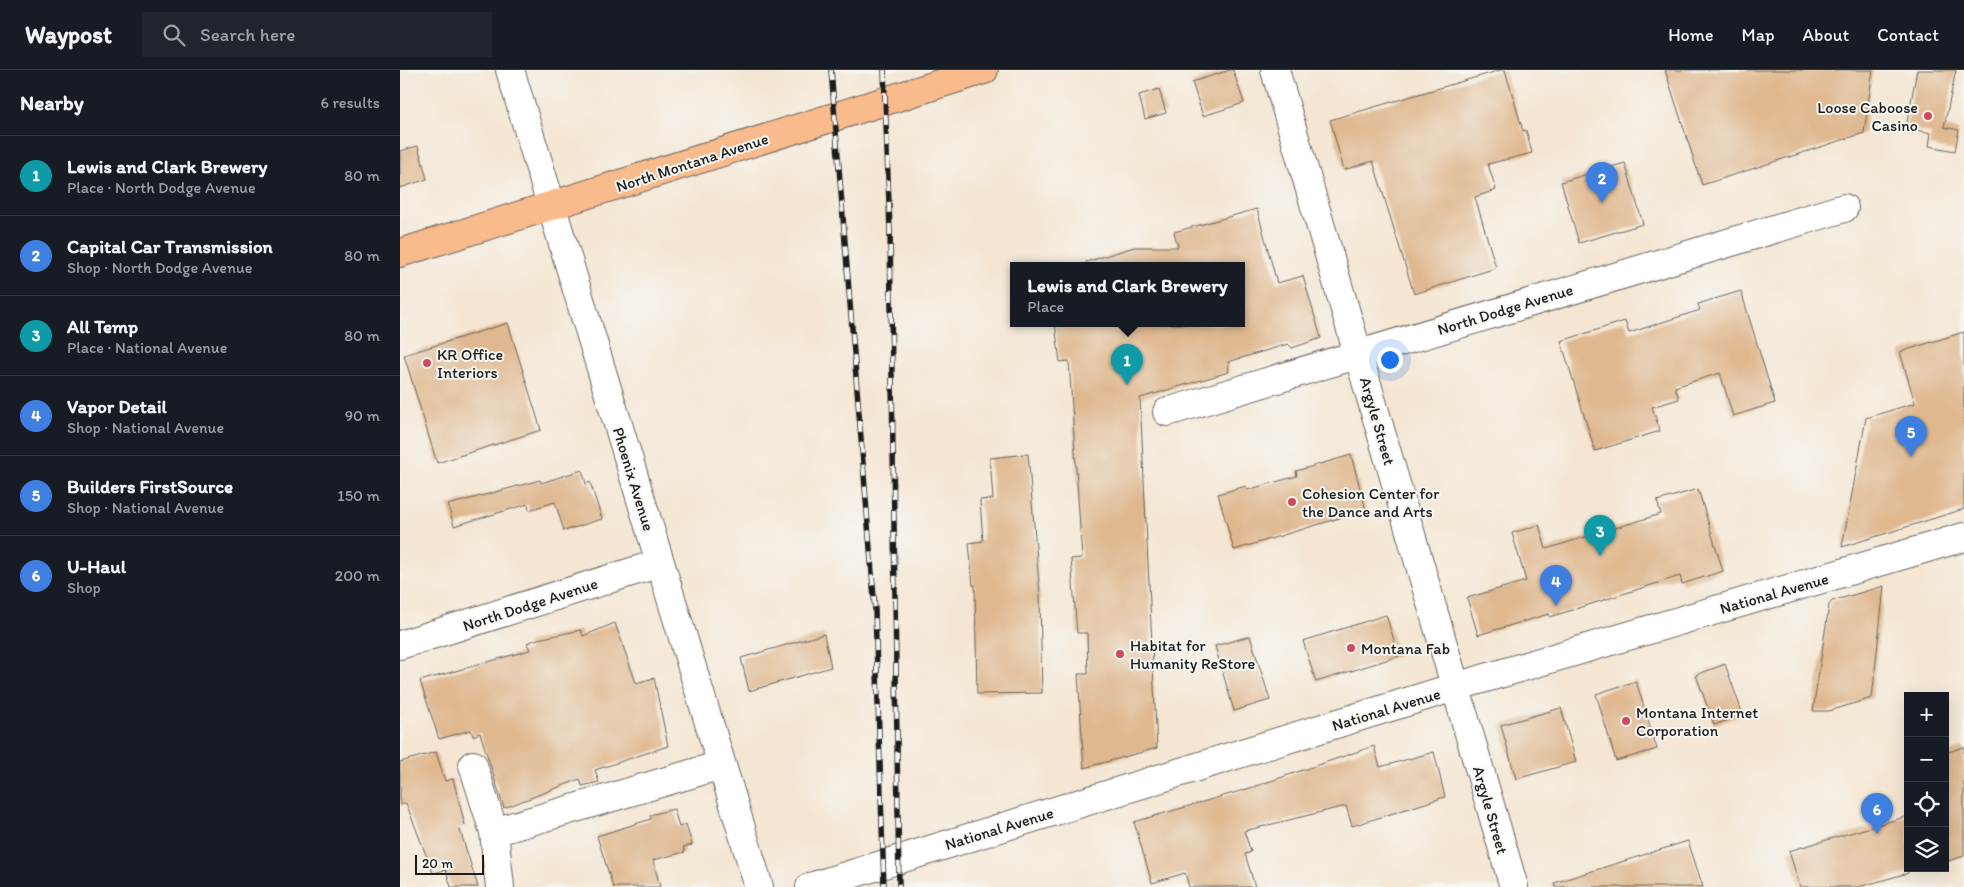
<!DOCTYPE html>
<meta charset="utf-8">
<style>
body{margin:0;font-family:Itim,sans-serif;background:#20242c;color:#f1f3f6}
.controls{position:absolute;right:15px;bottom:15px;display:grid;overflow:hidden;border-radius:0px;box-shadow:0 5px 20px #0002}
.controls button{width:45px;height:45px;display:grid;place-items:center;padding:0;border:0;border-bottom:1px solid #363941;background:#171b24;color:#f1f3f6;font:25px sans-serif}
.scale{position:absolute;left:15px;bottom:12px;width:69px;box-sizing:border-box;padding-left:5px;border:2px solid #1c1c1c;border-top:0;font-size:14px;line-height:18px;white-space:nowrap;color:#1c1c1c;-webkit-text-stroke:4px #f6f6f2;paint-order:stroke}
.you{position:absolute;left:989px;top:289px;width:18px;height:18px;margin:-12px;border:4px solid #fff;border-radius:50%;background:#1a73e8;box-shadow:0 0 0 8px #1a73e833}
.badge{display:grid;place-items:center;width:32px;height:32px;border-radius:50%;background:#d93025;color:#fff;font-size:16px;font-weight:700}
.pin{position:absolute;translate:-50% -41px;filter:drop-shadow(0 1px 2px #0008)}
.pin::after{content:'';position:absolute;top:26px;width:18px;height:15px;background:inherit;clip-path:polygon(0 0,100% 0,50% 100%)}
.popup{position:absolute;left:610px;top:192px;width:235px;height:65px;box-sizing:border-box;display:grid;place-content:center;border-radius:0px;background:#171b24;filter:drop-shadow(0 1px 4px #0005);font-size:16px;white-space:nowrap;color:#9ea1a6}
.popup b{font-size:19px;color:#f1f3f6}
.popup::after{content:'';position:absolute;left:50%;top:100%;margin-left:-10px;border:10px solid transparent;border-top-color:#171b24}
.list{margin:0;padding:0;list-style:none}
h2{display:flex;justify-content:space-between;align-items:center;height:65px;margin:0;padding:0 20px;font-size:21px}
h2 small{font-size:16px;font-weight:400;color:#9ea1a6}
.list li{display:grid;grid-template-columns:32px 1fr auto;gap:15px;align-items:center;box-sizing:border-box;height:80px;padding:0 20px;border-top:1px solid #363941}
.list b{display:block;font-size:19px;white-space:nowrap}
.list p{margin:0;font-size:16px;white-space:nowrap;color:#9ea1a6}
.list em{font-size:16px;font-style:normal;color:#9ea1a6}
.icon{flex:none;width:28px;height:28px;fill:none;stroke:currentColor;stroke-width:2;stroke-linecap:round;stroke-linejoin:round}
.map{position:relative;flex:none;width:1564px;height:817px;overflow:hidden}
header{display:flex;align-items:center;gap:30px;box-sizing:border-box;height:70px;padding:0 25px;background:#171b24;border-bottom:1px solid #363941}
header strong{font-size:24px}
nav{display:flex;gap:28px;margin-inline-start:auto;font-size:18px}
.search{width:350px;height:45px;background:#20242c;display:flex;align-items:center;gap:12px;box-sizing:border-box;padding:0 18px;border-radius:0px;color:#9ea1a6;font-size:19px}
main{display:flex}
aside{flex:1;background:#171b24}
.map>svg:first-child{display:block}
</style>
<header>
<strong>Waypost</strong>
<div class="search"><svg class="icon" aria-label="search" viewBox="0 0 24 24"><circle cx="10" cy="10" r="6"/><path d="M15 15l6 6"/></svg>Search here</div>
<nav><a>Home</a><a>Map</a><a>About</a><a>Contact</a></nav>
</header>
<main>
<aside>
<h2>Nearby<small>6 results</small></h2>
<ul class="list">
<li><span class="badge" style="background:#0f9aa8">1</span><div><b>Lewis and Clark Brewery</b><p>Place · North Dodge Avenue</p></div><em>80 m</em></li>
<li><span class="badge" style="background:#3f7fe0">2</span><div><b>Capital Car Transmission</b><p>Shop · North Dodge Avenue</p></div><em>80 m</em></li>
<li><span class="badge" style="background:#0f9aa8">3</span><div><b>All Temp</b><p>Place · National Avenue</p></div><em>80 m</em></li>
<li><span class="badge" style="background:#3f7fe0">4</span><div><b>Vapor Detail</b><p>Shop · National Avenue</p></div><em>90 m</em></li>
<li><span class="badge" style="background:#3f7fe0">5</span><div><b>Builders FirstSource</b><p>Shop · National Avenue</p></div><em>150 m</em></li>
<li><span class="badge" style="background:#3f7fe0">6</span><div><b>U-Haul</b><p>Shop</p></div><em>200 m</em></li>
</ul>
</aside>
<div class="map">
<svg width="1564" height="817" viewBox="0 0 1564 817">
<rect width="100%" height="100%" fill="#f6f6f2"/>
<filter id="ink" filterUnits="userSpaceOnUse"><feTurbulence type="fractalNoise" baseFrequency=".02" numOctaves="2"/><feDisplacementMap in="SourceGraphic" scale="10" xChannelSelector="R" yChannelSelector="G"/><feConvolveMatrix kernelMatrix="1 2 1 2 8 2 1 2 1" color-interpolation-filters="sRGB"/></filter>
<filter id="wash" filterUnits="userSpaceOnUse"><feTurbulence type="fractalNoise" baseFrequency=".0096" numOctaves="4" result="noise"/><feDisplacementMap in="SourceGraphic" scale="20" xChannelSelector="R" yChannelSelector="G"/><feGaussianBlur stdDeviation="1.12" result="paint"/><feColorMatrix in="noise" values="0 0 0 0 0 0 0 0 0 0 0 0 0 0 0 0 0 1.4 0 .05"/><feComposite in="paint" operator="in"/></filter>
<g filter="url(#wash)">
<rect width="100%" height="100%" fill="#f4e6d3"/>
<g id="blocks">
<path fill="#dfb88f" d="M 830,0 L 833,0 L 844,33 L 803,46 L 792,12 Z
M 1101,0 L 1105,0 L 1123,61 L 1126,60 L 1132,83 L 1088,94 L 1096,120 L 1075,127 L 1096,198 L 1014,224 L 973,91 L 944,100 L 930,50 Z
M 1265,0 L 1473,0 L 1464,63 L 1302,115 Z
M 1517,0 L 1556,0 L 1544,57 L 1559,60 L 1555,81 L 1529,76 L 1531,63 L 1506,58 Z
M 759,19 L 766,43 L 745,49 L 739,25 Z
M 18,76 L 27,109 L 0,118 L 0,81 Z
M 1225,93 L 1243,154 L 1179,173 L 1161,112 Z
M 857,139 L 877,213 L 903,206 L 921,268 L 892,278 L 888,274 L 828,292 L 829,302 L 740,328 L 757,678 L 684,698 L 678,604 L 688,604 L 687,563 L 677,563 L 671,489 L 682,488 L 669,291 L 660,292 L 655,254 L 841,254 L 841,196 L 686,196 L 686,192 L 734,177 L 778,177 L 774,162 Z
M 1341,221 L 1375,333 L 1333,346 L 1320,303 L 1275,317 L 1279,329 L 1252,337 L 1260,361 L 1195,381 L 1161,271 L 1225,251 L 1229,263 L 1300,240 L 1298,234 Z
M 108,253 L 141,360 L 37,393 L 4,285 Z
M 1564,262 L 1564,439 L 1442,477 L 1466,348 L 1515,333 L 1500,282 Z
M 628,384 L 640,526 L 642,623 L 577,624 L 575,515 L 573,516 L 569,473 L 583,471 L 580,430 L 593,429 L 590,388 Z
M 951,385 L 966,440 L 834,480 L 818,424 L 846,416 L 847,420 L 897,406 L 896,401 Z
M 182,400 L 186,414 L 190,412 L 202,449 L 164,461 L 155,432 L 129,440 L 128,434 L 54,456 L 48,435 L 140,410 L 141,413 Z
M 1298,419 L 1323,501 L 1282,514 L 1280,506 L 1150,547 L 1149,544 L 1078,565 L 1067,528 L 1126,511 L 1112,463 L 1139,455 L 1146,479 L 1261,444 L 1257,431 Z
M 1484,516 L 1472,628 L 1429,641 L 1413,641 L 1429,535 L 1432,531 Z
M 986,545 L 999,586 L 916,612 L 903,571 Z
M 215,553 L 236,613 L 254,608 L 268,676 L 195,700 L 199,712 L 182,716 L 180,709 L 104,738 L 80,663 L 73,666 L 71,660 L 39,669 L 20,611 L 130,580 L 127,573 L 138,569 L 181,560 L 183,566 Z
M 424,564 L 431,597 L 349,621 L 341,588 Z
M 850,566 L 870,630 L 834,641 L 815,576 Z
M 1325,594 L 1343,645 L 1314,655 L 1296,605 Z
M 1236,611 L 1257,679 L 1216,691 L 1196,624 Z
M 1161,638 L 1176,692 L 1116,709 L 1101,655 Z
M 974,676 L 980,697 L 1034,682 L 1045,727 L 952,756 L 946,736 L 844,761 L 851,782 L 845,784 L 855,817 L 789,817 L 785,803 L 752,813 L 734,752 L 847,719 Z
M 1564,677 L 1564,786 L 1545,792 L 1545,683 Z
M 36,682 L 45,711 L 53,709 L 65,755 L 59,757 L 78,817 L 51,817 L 46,800 L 33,803 L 6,733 L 0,735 L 0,692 Z
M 274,739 L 279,757 L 286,754 L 292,775 L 283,777 L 285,782 L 253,790 L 260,817 L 213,817 L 197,766 L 251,749 L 250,745 Z
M 1508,746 L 1508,803 L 1459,817 L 1400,817 L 1389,781 Z
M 1288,771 L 1303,817 L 1155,817 L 1154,813 Z"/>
</g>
</g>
<g filter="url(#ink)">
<use href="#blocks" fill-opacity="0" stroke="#68635c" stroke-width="1"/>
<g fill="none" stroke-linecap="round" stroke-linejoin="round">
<g stroke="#68635c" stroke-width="30">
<path id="minor" d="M 110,0 L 359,817
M 875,0 L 1114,817
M 767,342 L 1444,138
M 0,575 L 260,493
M 73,695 L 94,762 L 100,817
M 94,762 L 321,695
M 410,817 L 1055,617 L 1564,467"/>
</g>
<g stroke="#68635c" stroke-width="30">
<path id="major" d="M 0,183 L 584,0"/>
</g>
<use href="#minor" stroke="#fff" stroke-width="28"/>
<use href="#major" stroke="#fabb8c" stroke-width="28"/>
<g stroke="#1c1c1c" stroke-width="5.5">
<path id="rail" d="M 431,0 L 475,540 L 484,817
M 484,0 L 490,161 L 499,817"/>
</g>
<use href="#rail" stroke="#f6f6f2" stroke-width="4" stroke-dasharray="11" stroke-linecap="butt"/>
</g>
</g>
<g fill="#d1495b" stroke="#f6f6f2" stroke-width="2">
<circle cx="1528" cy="46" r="5"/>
<circle cx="27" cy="293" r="5"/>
<circle cx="892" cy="432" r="5"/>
<circle cx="951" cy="578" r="5"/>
<circle cx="720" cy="584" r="5"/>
<circle cx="1226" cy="651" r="5"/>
</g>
<g text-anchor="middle" stroke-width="4" stroke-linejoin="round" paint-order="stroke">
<g font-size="16" fill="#1c1c1c" stroke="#f6f6f2" text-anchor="start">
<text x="1518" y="43" text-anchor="end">Loose Caboose<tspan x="1518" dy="18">Casino</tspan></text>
<text x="37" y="290">KR Office<tspan x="37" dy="18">Interiors</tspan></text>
<text x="902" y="429">Cohesion Center for<tspan x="902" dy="18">the Dance and Arts</tspan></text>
<text x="730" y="581">Habitat for<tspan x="730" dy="18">Humanity ReStore</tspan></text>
<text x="961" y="584">Montana Fab</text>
<text x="1236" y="648">Montana Internet<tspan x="1236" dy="18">Corporation</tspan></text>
</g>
<g font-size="16" fill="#1c1c1c" stroke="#f6f6f2">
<text transform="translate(292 92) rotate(-18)" y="6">North Montana Avenue</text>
<text transform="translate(1105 239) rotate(-17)" y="6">North Dodge Avenue</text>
<text transform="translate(978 351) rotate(74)" y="6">Argyle Street</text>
<text transform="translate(234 409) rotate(73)" y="6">Phoenix Avenue</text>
<text transform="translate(1374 523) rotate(-16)" y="6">National Avenue</text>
<text transform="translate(130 534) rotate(-18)" y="6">North Dodge Avenue</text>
<text transform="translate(986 639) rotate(-17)" y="6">National Avenue</text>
<text transform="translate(1091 740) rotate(74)" y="6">Argyle Street</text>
<text transform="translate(599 758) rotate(-17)" y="6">National Avenue</text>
</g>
</g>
</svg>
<div class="controls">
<button>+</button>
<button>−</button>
<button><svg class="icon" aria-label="locate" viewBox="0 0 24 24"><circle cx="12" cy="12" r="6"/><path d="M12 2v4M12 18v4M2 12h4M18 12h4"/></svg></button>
<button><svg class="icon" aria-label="layers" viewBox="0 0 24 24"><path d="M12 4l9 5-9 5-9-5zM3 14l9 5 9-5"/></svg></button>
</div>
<div class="scale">20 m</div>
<div class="you"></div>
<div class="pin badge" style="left:727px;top:315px;background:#0f9aa8">1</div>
<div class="popup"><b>Lewis and Clark Brewery</b>Place</div>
<div class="pin badge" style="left:1202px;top:133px;background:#3f7fe0">2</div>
<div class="pin badge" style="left:1200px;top:486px;background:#0f9aa8">3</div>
<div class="pin badge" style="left:1156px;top:536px;background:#3f7fe0">4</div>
<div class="pin badge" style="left:1511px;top:387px;background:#3f7fe0">5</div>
<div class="pin badge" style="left:1477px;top:764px;background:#3f7fe0">6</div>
</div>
</main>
